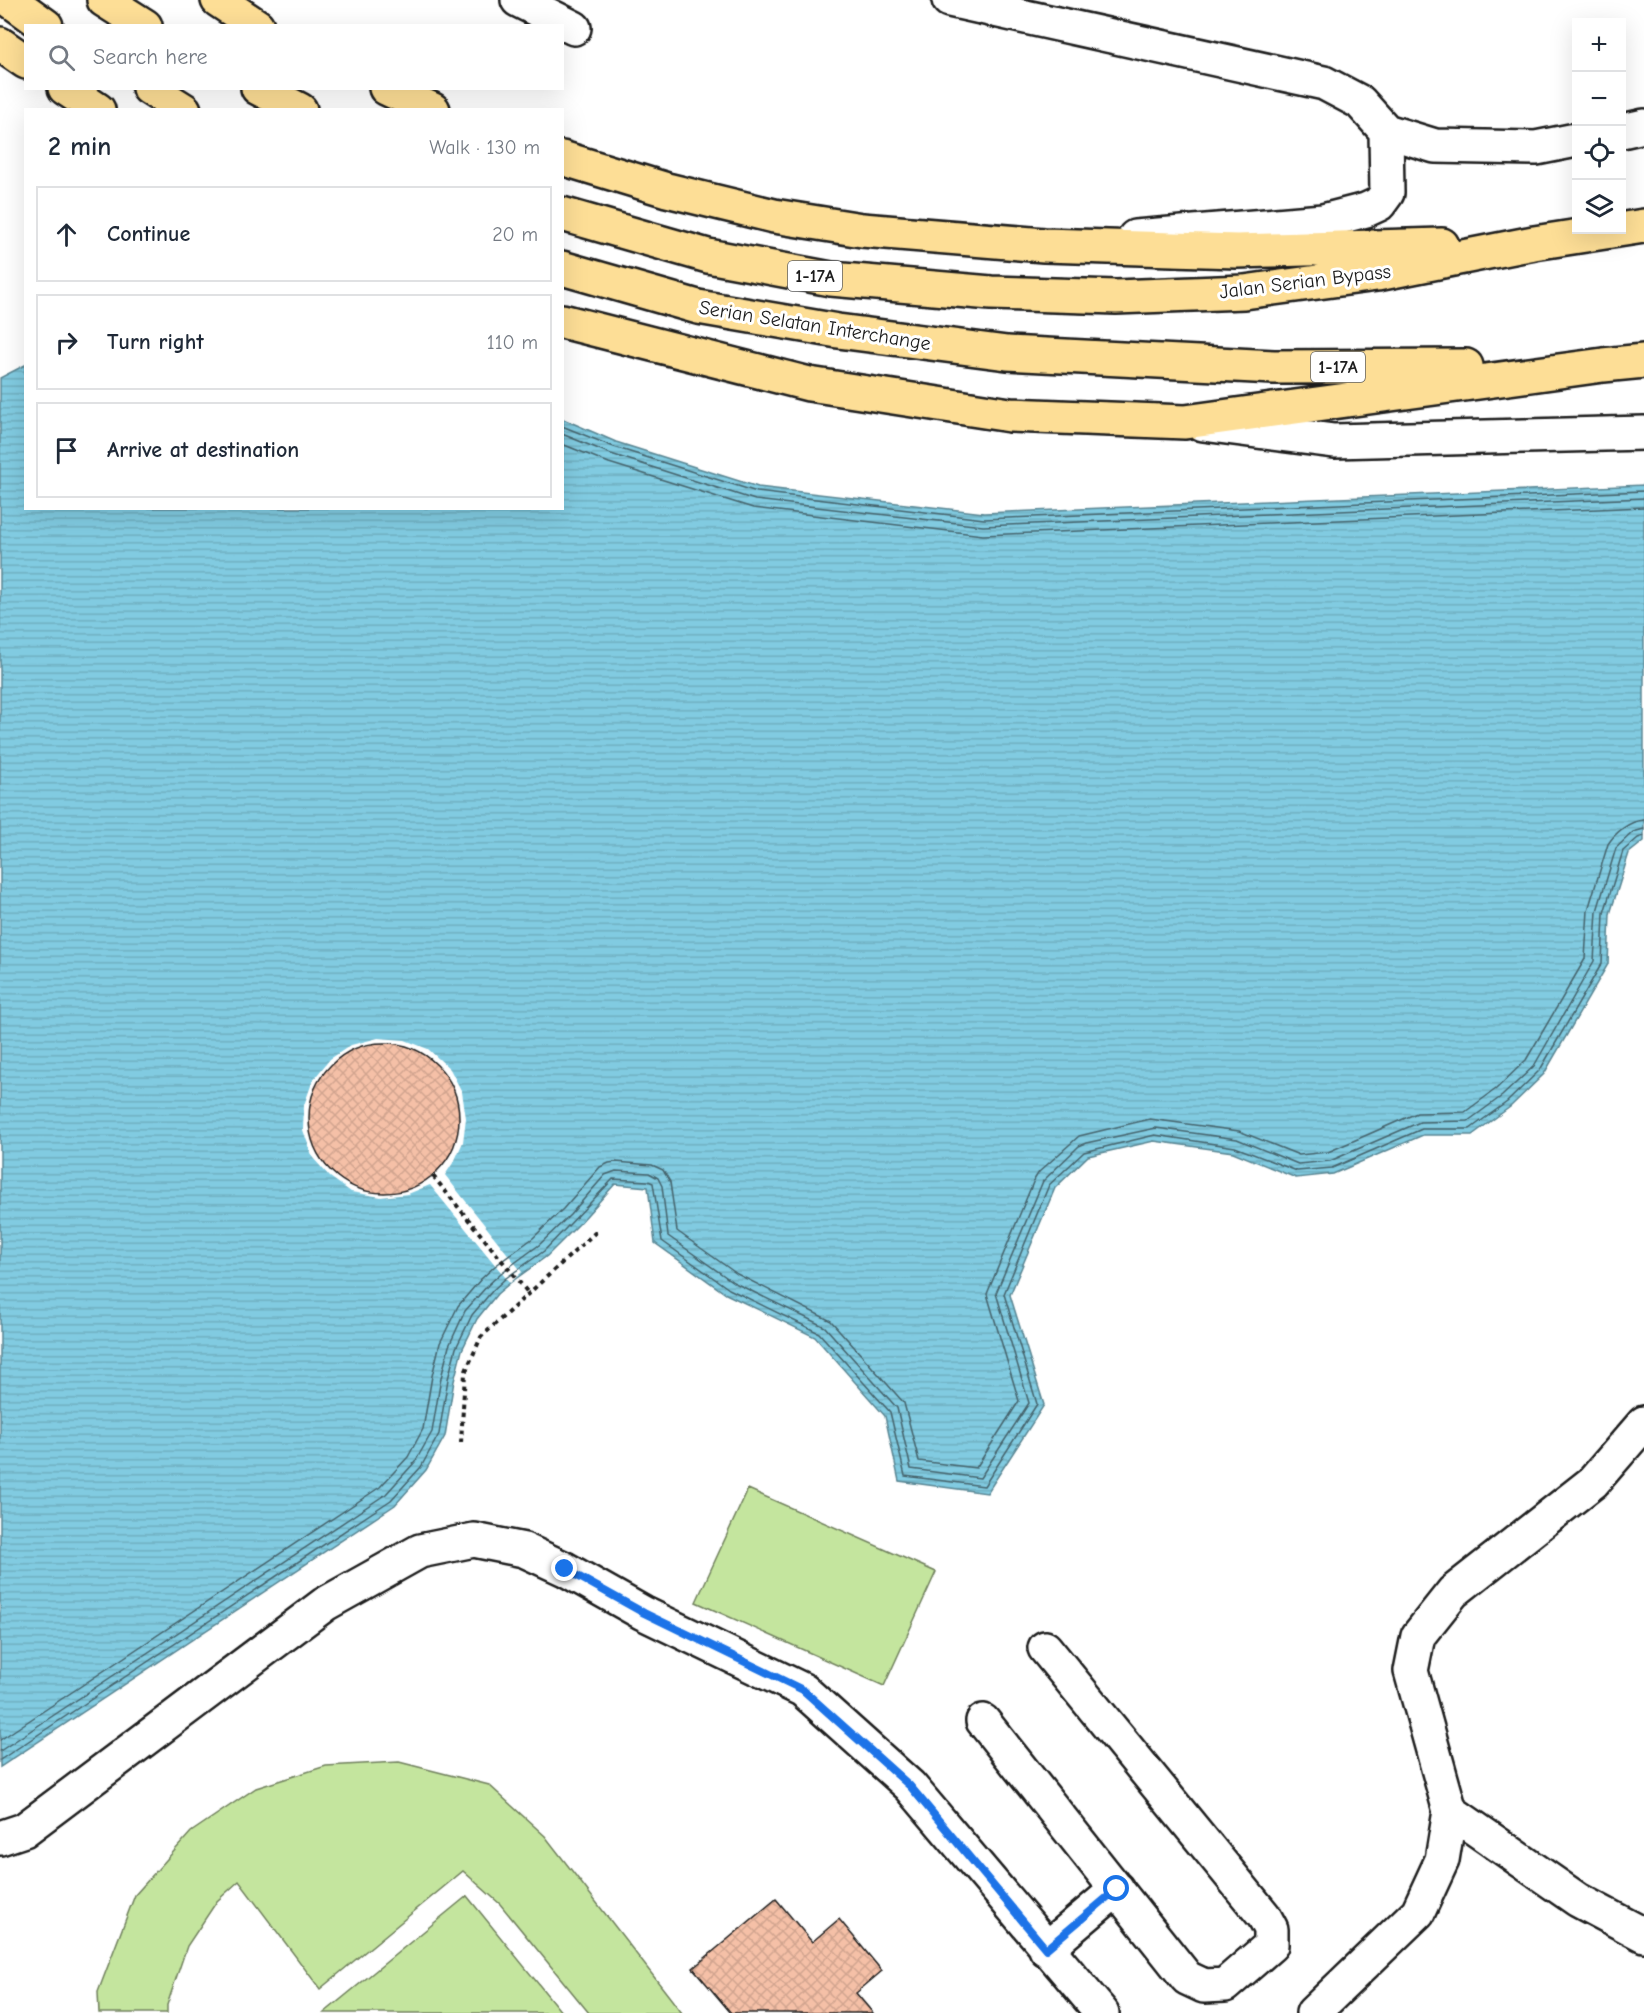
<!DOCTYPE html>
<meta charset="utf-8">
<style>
body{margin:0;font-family:"Comic Neue",sans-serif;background:#f6f6f7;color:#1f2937}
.controls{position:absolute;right:18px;top:18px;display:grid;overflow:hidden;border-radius:0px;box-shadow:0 6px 24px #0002}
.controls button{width:54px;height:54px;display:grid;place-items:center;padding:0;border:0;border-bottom:2px solid #e0e1e3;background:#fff;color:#1f2937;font:30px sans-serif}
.stop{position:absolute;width:18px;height:18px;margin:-14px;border:4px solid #1a73e8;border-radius:50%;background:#fff}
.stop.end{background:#1a73e8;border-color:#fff;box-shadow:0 2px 6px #0008}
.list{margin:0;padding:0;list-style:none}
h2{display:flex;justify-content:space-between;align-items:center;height:78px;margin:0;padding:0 24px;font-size:26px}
h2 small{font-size:20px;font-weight:400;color:#747a83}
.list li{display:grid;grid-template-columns:39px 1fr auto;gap:18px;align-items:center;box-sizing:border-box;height:96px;margin:0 12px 12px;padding:0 12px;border:2px solid #e0e1e3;border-radius:0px}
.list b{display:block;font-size:22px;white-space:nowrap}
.list em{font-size:20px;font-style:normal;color:#747a83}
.icon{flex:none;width:33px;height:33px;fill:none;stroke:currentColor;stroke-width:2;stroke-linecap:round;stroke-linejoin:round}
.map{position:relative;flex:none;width:1644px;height:2013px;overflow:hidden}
.search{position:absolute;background:#fff;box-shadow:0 6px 24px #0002;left:24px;top:24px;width:540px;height:66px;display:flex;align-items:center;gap:15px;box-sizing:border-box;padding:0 21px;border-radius:0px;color:#747a83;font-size:22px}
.panel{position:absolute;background:#fff;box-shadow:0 6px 24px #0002;left:24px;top:108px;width:540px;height:402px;border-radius:0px}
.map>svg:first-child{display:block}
</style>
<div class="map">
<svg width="1644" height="2013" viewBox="0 0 1644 2013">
<defs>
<pattern id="water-rules" width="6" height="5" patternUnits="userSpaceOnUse" patternTransform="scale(1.5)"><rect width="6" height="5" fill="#81cbe1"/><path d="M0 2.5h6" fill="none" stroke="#6faec0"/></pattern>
<pattern id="building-cross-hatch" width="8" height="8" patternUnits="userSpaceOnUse" patternTransform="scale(1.5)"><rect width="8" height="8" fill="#f5c0a7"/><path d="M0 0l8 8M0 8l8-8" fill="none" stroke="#d1a48f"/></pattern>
</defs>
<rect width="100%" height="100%" fill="#fff"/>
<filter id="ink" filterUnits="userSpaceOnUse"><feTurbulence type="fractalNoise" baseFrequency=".0167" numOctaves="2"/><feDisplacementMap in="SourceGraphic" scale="12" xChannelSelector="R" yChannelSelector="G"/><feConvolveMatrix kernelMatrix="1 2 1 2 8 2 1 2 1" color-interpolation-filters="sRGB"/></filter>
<g filter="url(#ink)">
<path fill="#c4e59e" stroke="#70805d" stroke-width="1.5" d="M 748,1489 L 936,1572 L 884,1686 L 696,1602 Z
M 399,1762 L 489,1785 L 545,1836 L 682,2013 L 589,2013 L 500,1904 L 463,1871 L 320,1989 L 239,1881 L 217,1901 L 187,1946 L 167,2005 L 167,2013 L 99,2013 L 98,1992 L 135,1895 L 191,1832 L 256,1788 L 326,1766 Z
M 467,1896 L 562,2013 L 324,2013 Z"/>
<path fill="url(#water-rules)" stroke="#598592" stroke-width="1.5" d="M 25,365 L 26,508 L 562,508 L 563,419 L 616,442 L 758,487 L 984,513 L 1644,485 L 1644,841 L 1629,853 L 1610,914 L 1608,964 L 1544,1074 L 1510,1107 L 1472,1135 L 1423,1135 L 1333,1174 L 1296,1178 L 1233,1152 L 1154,1141 L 1088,1156 L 1055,1188 L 1010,1295 L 1044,1405 L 987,1493 L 899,1481 L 885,1416 L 815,1337 L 726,1294 L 655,1243 L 648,1187 L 615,1184 L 579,1224 L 547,1256 L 510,1283 L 497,1294 L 477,1319 L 462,1350 L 454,1381 L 445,1436 L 426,1470 L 395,1505 L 0,1767 L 0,378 Z"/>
<path fill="#fff" d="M 378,1038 L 405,1040 L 428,1049 L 450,1069 L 462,1092 L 466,1118 L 463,1142 L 455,1160 L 445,1175 L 522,1272 L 510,1283 L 430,1185 L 408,1194 L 381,1197 L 351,1192 L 330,1177 L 313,1158 L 303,1130 L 304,1105 L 313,1080 L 330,1059 L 351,1045 Z"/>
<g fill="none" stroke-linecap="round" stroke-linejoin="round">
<path stroke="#44626b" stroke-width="1.5" d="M 562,426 L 614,447 L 757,492 L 984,519 L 1644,491
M 562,434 L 611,454 L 755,500 L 983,526 L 1644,498
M 562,444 L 609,463 L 753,508 L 983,535 L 1644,507
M 0,1740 L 380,1487 L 408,1457 L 423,1429 L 432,1376 L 440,1343 L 458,1306 L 481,1279 L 495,1266 L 533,1238 L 563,1209 L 600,1167 L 609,1163 L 616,1162 L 652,1165 L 663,1170 L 670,1182 L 677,1231 L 737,1274 L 831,1321 L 904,1403 L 919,1461 L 976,1468 L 1019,1401 L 987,1294 L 1034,1180 L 1039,1172 L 1079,1136 L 1150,1119 L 1239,1131 L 1299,1155 L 1328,1152 L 1417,1113 L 1465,1112 L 1496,1089 L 1526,1060 L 1585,959 L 1588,910 L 1608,844 C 1616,832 1629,821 1644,820
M 0,1751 L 386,1494 L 415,1462 L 432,1432 L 441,1378 L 449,1346 L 465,1311 L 488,1285 L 501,1273 L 539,1245 L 570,1215 L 605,1175 L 616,1171 L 649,1173 L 658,1178 L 662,1186 L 668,1236 L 733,1282 L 825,1327 L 897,1408 L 911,1469 L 980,1478 L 1029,1403 L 996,1293 L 1043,1181 L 1079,1146 L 1086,1143 L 1156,1128 L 1237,1139 L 1298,1164 L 1330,1161 L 1420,1122 L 1468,1121 L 1502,1096 L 1534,1066 L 1594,961 L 1597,911 L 1616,848 L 1633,832 L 1644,829
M 0,1760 L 391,1500 L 421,1467 L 439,1434 L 448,1379 L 456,1348 L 472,1315 L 493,1290 L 506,1278 L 544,1251 L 613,1179 L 648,1181 L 653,1183 L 662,1241 L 729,1289 L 819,1333 L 890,1412 L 905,1476 L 984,1486 L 1037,1404 L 1004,1294 L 1049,1185 L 1084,1152 L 1155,1135 L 1235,1147 L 1297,1171 L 1332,1168 L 1422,1129 L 1470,1129 L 1507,1102 L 1540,1070 L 1602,963 L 1604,913 L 1623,851 L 1638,838 L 1644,836"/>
</g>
<path fill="url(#building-cross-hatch)" stroke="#1c1c1c" stroke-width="1.5" d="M309 1118a75 75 0 1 1 150 0a75 75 0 1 1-150 0Z
M 776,1899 L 812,1942 L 839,1919 L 882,1971 L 856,1993 L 873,2013 L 731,2013 L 693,1968 Z"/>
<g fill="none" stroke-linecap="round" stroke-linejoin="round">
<g stroke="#1c1c1c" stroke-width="38">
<path id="minor" d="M 518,0 L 574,28
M 949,0 L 1324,83 L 1360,102 L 1386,131 L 1435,146 L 1536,148 L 1576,140
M 1622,131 L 1644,126
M 1135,237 L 1323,221 L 1366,210 L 1379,204 L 1387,193 L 1386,131
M 1203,424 L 1334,441 L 1644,433
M 983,1721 L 1187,1978 L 1204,1986 L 1225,1985 L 1271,1945 L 1271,1929 L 1264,1916 L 1045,1648
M 1450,1811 L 1578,1900 L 1644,1935
M 0,1838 L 24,1830 L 325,1604 L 420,1551 L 474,1540 L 524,1550 L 565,1569 L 643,1613 L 803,1690 L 910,1786 L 1102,2013
M 1046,1949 L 1117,1889
M 1313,2013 L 1418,1912 L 1442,1860 L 1450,1811 L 1411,1671 L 1418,1636 L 1453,1592 L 1593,1482 L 1644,1423"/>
</g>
<g stroke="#1c1c1c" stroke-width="38">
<path id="highway" d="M 10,0 L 46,26
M 104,0 L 145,26
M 218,0 L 257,26
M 0,44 L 26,62
M 65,88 L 98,110
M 149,88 L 184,110
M 258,88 L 300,110
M 386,88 L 433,110
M 562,158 L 667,190 L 774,216 L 862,230 L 1044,245 L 1237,251 L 1442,245
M 562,214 L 708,256 L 831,279 L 991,293 L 1116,297 L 1244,292 L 1377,274 L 1534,243 L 1644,226
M 562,268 L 698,307 L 838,331 L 1007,353 L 1274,367 L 1466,366
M 562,321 L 809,384 L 1010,415 L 1185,422 L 1603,365 L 1644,361"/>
</g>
<path stroke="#1c1c1c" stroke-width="4" stroke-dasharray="4.5 4.5" stroke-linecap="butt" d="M 433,1176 L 529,1294
M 461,1443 L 465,1373 L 481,1337 L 598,1230"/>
<use href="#minor" stroke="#fff" stroke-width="33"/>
<use href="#highway" stroke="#fdde96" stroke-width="33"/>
</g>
</g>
<g fill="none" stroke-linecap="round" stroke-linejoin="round" filter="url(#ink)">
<path stroke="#1a73e8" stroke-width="8" d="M 565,1569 L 644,1613 L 803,1690 L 910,1786 L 1046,1949 L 1117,1889"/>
</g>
<g text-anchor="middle" stroke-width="6" stroke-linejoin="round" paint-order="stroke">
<g fill="#fff" stroke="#606060" stroke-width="1.5">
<rect x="788" y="261" width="54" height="30" rx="4.5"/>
<rect x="1311" y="352" width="54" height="30" rx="4.5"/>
</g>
<g font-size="18" font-weight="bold" fill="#1c1c1c">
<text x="815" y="282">1-17A</text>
<text x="1338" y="373">1-17A</text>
</g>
<g font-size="20" fill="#1c1c1c" stroke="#fff">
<text transform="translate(1305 281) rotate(-7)" y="7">Jalan Serian Bypass</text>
<text transform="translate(815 325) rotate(9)" y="7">Serian Selatan Interchange</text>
</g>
</g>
</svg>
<div class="controls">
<button>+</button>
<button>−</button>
<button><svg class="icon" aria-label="locate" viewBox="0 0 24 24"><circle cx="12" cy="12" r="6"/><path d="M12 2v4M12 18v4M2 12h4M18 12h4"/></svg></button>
<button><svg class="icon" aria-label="layers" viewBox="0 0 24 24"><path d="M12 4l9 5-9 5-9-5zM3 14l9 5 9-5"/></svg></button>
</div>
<div class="stop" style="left:1117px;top:1889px"></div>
<div class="stop end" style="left:565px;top:1569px"></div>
<div class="search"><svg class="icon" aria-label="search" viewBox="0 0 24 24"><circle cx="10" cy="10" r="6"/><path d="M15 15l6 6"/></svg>Search here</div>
<section class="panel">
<h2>2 min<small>Walk · 130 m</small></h2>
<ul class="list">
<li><svg class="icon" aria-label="ahead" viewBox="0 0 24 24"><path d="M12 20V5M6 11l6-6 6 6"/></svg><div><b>Continue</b></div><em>20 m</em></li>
<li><svg class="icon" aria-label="right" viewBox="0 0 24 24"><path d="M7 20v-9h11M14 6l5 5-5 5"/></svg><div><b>Turn right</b></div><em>110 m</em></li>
<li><svg class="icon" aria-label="arrive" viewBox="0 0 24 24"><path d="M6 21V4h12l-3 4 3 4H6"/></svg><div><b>Arrive at destination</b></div></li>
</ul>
</section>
</div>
